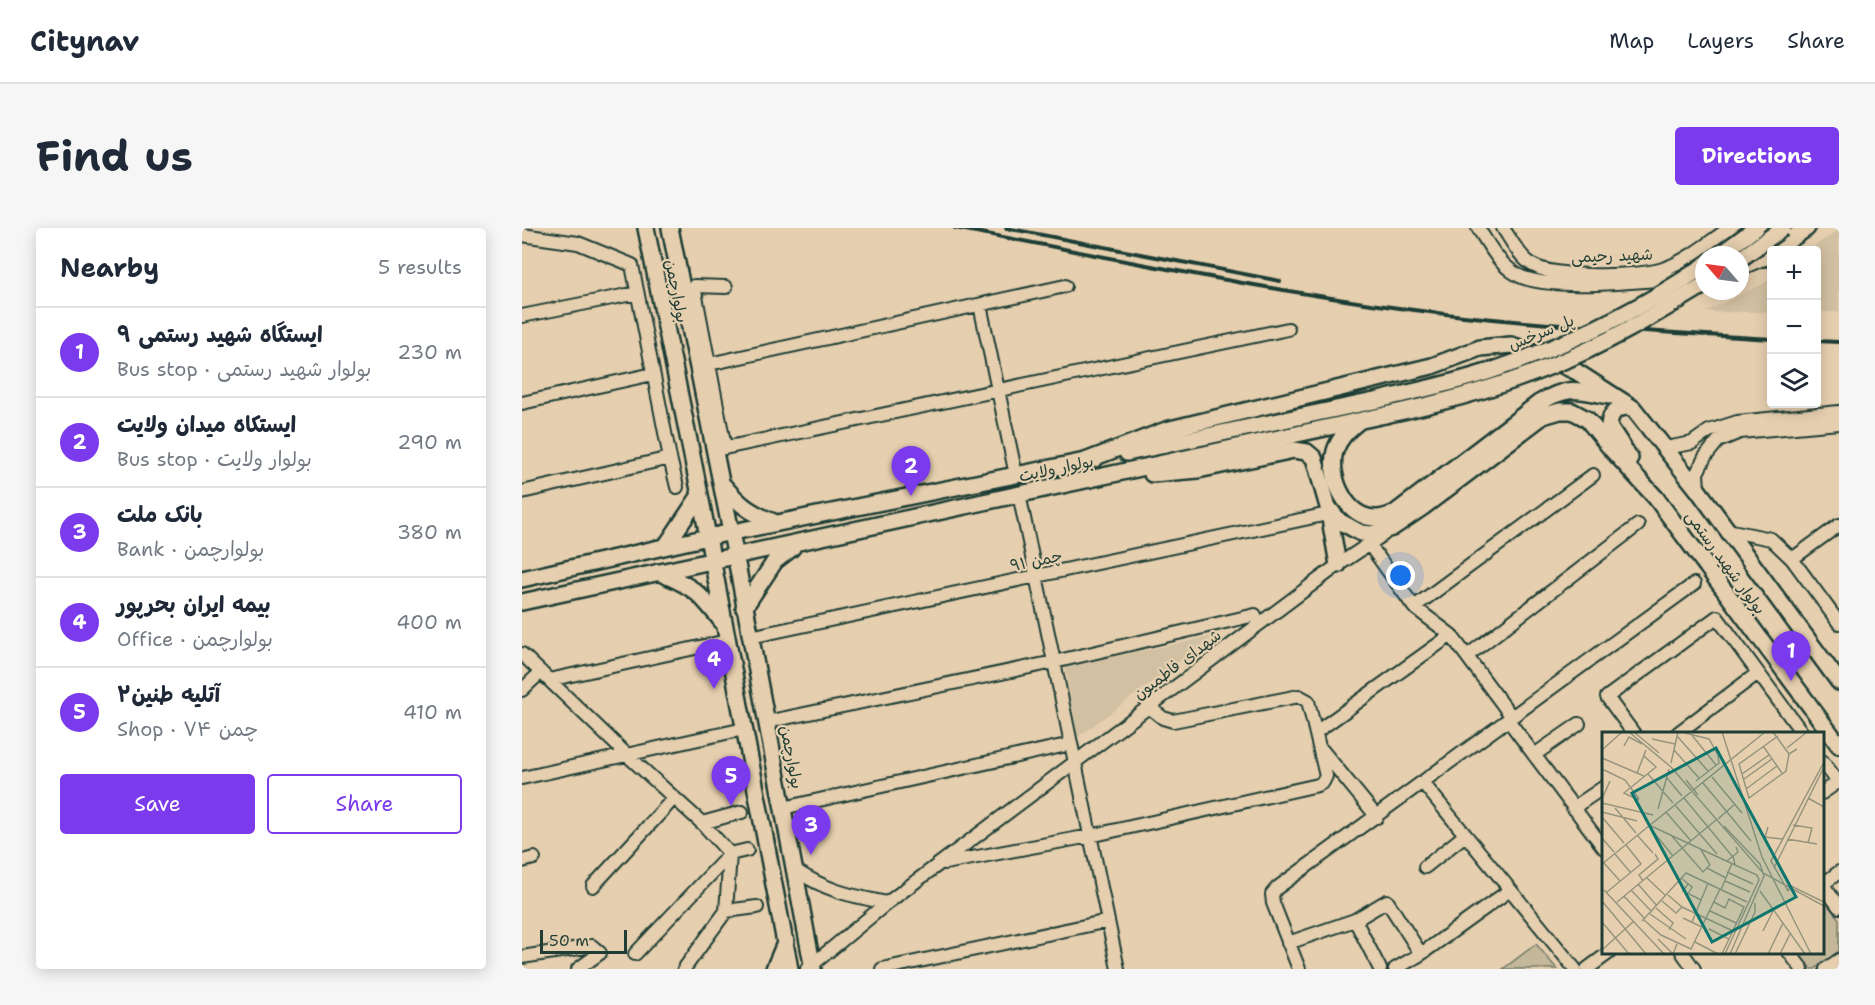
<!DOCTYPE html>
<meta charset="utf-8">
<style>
body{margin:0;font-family:"Shantell Sans","Playpen Sans Arabic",sans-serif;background:#f6f6f7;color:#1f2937}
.controls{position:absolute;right:18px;top:18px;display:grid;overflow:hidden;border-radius:6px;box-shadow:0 3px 15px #0003}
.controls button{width:54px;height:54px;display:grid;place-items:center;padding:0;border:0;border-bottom:2px solid #e0e1e3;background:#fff;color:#1f2937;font:30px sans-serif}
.compass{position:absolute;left:1173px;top:18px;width:54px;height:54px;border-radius:50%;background:#fff;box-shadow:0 3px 15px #0003;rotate:298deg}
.scale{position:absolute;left:18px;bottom:15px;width:87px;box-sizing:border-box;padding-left:6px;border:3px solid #1f3d34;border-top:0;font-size:16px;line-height:21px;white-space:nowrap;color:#1f3d34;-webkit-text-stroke:4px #e6cfaf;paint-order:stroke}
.you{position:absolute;left:879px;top:348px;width:21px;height:21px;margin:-15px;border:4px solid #fff;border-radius:50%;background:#1a73e8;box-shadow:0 0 0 9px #1a73e833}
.badge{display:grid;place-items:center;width:39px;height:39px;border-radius:50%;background:#7c3aed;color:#fff;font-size:20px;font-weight:700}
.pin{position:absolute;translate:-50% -50px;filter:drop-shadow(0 2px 3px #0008)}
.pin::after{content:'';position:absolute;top:32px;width:21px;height:18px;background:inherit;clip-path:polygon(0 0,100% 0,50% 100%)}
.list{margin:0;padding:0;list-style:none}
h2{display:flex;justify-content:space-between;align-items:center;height:78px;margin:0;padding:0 24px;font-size:26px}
h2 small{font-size:20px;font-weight:400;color:#747a83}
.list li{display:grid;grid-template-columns:39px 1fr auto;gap:18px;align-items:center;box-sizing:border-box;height:90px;padding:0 24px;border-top:2px solid #e0e1e3}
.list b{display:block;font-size:22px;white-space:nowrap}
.list p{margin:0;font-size:20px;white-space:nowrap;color:#747a83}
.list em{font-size:20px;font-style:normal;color:#747a83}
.actions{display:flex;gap:12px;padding:18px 24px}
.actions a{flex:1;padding:14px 0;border:2px solid #7c3aed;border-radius:6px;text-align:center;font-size:21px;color:#7c3aed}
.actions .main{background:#7c3aed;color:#fff}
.icon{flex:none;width:33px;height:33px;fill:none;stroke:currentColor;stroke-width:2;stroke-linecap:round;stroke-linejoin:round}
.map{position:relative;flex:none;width:1317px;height:741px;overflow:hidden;border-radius:6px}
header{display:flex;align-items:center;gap:36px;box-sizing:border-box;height:84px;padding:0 30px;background:#fff;border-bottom:2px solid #e0e1e3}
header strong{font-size:28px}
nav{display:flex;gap:33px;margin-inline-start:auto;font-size:21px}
.intro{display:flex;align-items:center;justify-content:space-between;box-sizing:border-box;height:144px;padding:0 36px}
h1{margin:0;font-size:42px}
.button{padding:15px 27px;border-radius:6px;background:#7c3aed;color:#fff;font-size:21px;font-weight:700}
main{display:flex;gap:36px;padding:0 36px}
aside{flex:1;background:#fff;border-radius:6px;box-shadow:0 3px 15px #0003}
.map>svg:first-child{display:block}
</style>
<header>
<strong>Citynav</strong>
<nav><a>Map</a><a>Layers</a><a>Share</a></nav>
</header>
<div class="intro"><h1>Find us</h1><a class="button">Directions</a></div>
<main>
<aside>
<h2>Nearby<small>5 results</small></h2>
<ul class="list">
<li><span class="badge">1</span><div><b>ایستگاه شهید رستمی ۹</b><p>Bus stop · بولوار شهید رستمی</p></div><em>230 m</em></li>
<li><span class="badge">2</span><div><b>ایستکاه میدان ولایت</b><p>Bus stop · بولوار ولایت</p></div><em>290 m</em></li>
<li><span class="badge">3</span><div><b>بانک ملت</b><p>Bank · بولوارچمن</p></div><em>380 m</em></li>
<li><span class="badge">4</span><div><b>بيمه ايران بحرپور</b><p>Office · بولوارچمن</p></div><em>400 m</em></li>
<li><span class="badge">5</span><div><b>آتلیه طنین۲</b><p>Shop · چمن ۷۴</p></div><em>410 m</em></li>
</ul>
<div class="actions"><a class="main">Save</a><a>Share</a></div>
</aside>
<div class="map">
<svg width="1317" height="741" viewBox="0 0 1317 741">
<rect width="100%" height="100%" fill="#e6cfaf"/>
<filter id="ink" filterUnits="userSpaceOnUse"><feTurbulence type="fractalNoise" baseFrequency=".0167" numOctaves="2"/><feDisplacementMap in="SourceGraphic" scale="12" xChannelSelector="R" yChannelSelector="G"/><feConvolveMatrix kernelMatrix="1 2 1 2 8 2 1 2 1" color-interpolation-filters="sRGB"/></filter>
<g filter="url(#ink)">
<path fill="#d2c0a2" d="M 1317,1 L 1317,84 L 1295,84 L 1294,22 L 1287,22 Z
M 1249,50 L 1249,84 L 1183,84 L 1241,56 Z
M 692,408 L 556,509 L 543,439 Z"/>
<path fill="#c5b79a" stroke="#727a67" stroke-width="1.5" d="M 1301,670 L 1317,691 L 1317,723 L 1293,741 L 1289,741 L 1276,725 L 1300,724 Z
M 1014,716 L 1035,741 L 981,741 Z"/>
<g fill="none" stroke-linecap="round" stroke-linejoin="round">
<g stroke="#1f3d34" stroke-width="16">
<path id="minor" d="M 956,0 C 967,17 976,35 994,46 C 1024,66 1143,51 1182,47
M 981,0 C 989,12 997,28 1009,36 C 1029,51 1117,49 1141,41 C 1165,33 1187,14 1208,0
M 0,7 L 56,15 L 110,37 L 148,230 L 155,259
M 1218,41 L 1241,31
M 458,77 L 494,247
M 0,88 L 115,65
M 187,136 L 543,58
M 0,175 L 131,146
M 203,220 L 172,58 L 204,59
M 1144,220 L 1170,215 L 1187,203 L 1215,194 L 1317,184
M 193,222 L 766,101
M 1176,262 L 1175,245 L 1183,229 L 1196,213 L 1218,204 L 1317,195
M 0,264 L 148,230
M 497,266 L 596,741
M 1205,302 L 1249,311 L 1270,331 L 1317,395
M 847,316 L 892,379 L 929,407 L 990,489
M 1270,331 L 1317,297
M 892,379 L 1071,247
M 228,409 L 806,286
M 0,426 L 105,527 L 180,595 L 208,626
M 945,428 L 1116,297
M 27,452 L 205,413
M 0,462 L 19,444
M 986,492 L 1082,620
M 244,494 L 532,434 L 733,387
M 794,504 L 929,407
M 1156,505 L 1236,445
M 1112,506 L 1085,469 L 1195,389 L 1281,506
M 800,522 L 855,589
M 1012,527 L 1057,496
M 1300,533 L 1317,555
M 0,550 L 222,501
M 901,555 L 1053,741
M 1300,565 L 1316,554
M 261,580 L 549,516
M 1051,580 L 1082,559
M 180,595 L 220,584
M 208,626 L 225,622
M 0,633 L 12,630
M 423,635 L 568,608 L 796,557 L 801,554 L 804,548 L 786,473 L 777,468 L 651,493 L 641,490 L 627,479
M 903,639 L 943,607
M 273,642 C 307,664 327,667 365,675
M 1300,657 L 1317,644
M 1301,657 L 1317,679
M 71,658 L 152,570
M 204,683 L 208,626
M 833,692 L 858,741
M 766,715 L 833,692 L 865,673 L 899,726
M 1160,724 L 1172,741
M 1267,724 L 1280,741
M 113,726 L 208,626
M 0,729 L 70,718 L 78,725 L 56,741
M 162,741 L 204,683 L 235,679
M 285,741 L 365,675 L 816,337 L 862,306
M 360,741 L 586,693
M 777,741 L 751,675 L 750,666 L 755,660 L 1172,356
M 873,741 L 899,726 L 988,662
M 1065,741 L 1088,724
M 1304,741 L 1317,732"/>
</g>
<g stroke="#1f3d34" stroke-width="20">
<path id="major" d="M 124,0 L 178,267 L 268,741
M 148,0 L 209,304 L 291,741
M 1213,0 C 1208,13 1214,22 1225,30 L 1242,30 L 1250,25
M 1253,22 L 1285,0
M 836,194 C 826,202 817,210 813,223 C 806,249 824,291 855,290 C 861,290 868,287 873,285 L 1017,175 C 1047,157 1055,162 1087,168
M 605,225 L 857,172
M 1108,230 L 1087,198 C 1088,183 1097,177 1111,180
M 563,233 L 644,202 L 910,138 L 958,120 L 989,117 L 1014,125 L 1055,144 L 1111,180 L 1176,262 L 1317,454
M 630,246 L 676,242 L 772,222 L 785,224 L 792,230 L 806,279 L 816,337
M 200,256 C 219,278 227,284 254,295
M 806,279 L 817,293 L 839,305 L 850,306 L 870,300 L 901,279 L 1021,188 L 1038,183 L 1050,183 L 1065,191 L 1090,222 L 1134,270 L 1317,517
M 144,318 L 178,267
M 136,344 C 172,359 177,364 201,395
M 0,351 L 186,309 L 573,231
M 0,374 L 863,187
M 222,380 L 253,333 L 270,320
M 252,741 L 264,713"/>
</g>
<use href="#minor" stroke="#e6cfaf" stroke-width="12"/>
<use href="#major" stroke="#e6cfaf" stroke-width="15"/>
<path stroke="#1f3d34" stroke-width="4" d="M 433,0 C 593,30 753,65 915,85 C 1026,98 1138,104 1250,111
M 484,0 L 758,53
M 1294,113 L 1317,114"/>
<g stroke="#1f3d34" stroke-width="20" stroke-linecap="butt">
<path id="major-bridge" d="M 1197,27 L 1234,0
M 1218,31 L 1261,0
M 857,172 C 897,162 938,154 977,140 C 1049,115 1119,81 1182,38
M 863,187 C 920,175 976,160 1029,138 C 1083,117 1133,87 1182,57"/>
</g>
<use href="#major-bridge" stroke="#e6cfaf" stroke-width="15"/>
</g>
</g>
<g text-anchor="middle" stroke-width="4.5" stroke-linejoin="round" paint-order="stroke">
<g font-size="16" fill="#1f3d34" stroke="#e6cfaf">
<text transform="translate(1090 27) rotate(-2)" y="6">شهید رحیمی</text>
<text transform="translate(155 63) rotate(79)" y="6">بولوارچمن</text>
<text transform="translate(1019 104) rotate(-22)" y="6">پل سرخس</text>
<text transform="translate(534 240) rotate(-12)" y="6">بولوار ولایت</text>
<text transform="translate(514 332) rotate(-12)" y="6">چمن ۹۱</text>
<text transform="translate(1204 334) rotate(54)" y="6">بولوار شهید رستمی</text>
<text transform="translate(655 436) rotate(-37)" y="6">شهدای فاطمیون</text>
<text transform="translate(270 529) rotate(79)" y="6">بولوارچمن</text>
</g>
</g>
<g transform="translate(1080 504)">
<rect width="222" height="222" fill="#e6cfaf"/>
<path fill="none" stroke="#96957e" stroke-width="1.5" d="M 27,0 L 69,35 L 161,141 L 222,174M 32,0 L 57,21M 79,0 L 107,7 L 116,23 L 117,31 L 94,49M 120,0 L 160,125 L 209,222M 171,0 L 187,22M 89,2 L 114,33M 75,4 L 106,39M 176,4 L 137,32 L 147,66 L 184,39 L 187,22 L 195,17M 50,7 L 73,12M 22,14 L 27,5 L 40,12M 161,14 L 180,41M 185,16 L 205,0M 0,18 L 20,0M 72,18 L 97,46M 0,26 L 42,44M 69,31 L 76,0M 0,37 L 23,48 L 37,67M 35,41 L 44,18M 46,42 L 71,71M 140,42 L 167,23M 110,45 L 140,81M 65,46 L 80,64M 142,47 L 170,27M 84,48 L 96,63M 101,51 L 149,109M 144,57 L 175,34M 82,66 L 130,124M 206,66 L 222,75M 0,67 L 8,49M 37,68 L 22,61 L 54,35 L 42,24M 0,71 L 51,83M 73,73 L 115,122M 13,76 L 34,101M 56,77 L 67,37M 0,80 L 35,89M 64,80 L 89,109M 0,85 L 22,111M 116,87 L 133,72M 47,93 L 133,133M 191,93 L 210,96 L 206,111M 122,94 L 158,132 L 162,144 L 128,222M 166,95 L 163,105 L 181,107M 49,97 L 71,124M 35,103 L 51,121M 69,103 L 101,140 L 108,133 L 98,116M 0,106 L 12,120M 185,107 L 215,112M 13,122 L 29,141M 125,129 L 136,120 L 134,115M 2,131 L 18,149M 0,132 L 163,0M 105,136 L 124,146M 172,136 L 222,35M 125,140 L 151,152M 45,146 L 64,164M 79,146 L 90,155 L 86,162M 41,149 L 37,143 L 56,127 L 53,122M 123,149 L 148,160M 36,152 L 55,174M 86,152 L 81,159 L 99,168M 2,158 L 62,222M 29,158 L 50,180M 119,158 L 130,131M 158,159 L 203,222M 186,159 L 169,129 L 222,30M 186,159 L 189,154 L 222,170M 5,160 L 39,132 L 24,113M 66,163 L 80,175 L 131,199M 22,164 L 43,187M 0,169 L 44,222M 60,169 L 74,181 L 80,175M 15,170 L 114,88M 112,170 L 123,176 L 127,167 L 142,175 L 120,222M 54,176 L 71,191 L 67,198M 108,179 L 134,191M 48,182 L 84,207M 81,186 L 100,195M 42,188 L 59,203 L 89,217 L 118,157M 40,189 L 84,141 L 145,170M 0,190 L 27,222M 90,190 L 106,151M 107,197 L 127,207M 161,199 L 172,177M 56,207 L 71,222 L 75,212M 93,210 L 116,222M 0,218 L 32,189M 123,222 L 157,148 L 155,143 L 133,133 L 131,124M 133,222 L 153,180 L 153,171M 166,222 L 181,191M 178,222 L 188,202"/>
<path fill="#0f766e" fill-opacity="0.15" stroke="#0f766e" stroke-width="3" d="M 114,16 L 194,165 L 110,210 L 30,61 Z"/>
<rect width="222" height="222" fill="none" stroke="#1f3d34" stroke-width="3"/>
</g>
</svg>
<div class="controls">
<button>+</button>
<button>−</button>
<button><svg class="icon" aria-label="layers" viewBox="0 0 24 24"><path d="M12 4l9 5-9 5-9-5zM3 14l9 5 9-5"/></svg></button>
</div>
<svg class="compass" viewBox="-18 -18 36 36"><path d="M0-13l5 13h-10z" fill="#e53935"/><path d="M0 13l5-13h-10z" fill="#747a83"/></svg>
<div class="scale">50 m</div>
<div class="you"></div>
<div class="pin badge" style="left:1269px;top:453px">1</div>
<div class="pin badge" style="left:389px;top:268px">2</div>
<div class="pin badge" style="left:289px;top:627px">3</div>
<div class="pin badge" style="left:192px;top:461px">4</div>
<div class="pin badge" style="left:209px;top:578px">5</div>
</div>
</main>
